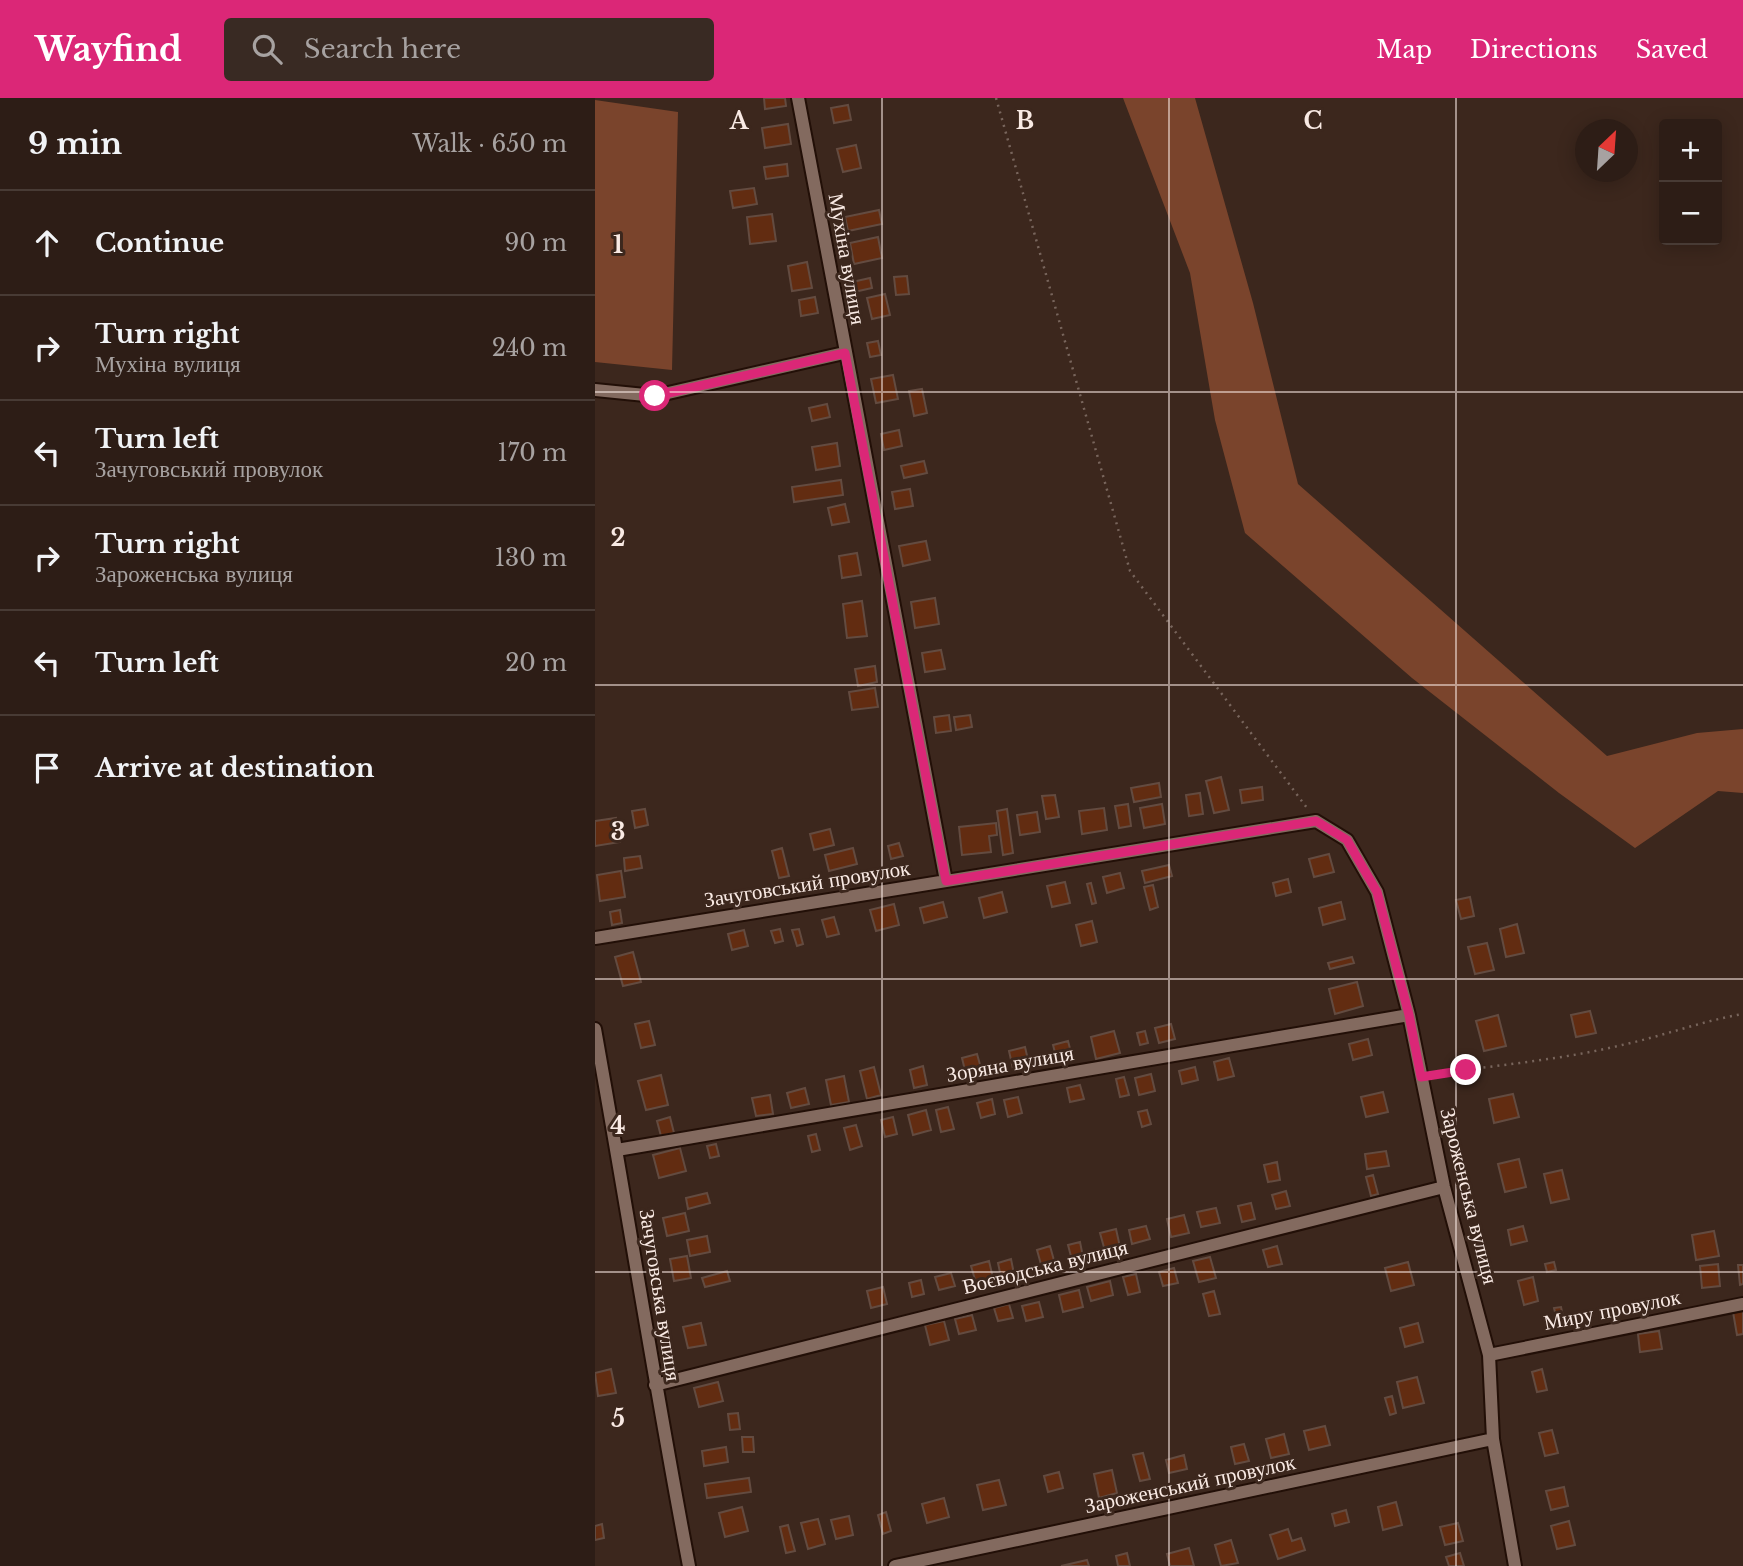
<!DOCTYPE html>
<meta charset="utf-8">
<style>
body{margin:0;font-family:"Libre Baskerville",serif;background:#392a23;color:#f1f3f6}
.controls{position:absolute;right:21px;top:21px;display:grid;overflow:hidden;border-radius:7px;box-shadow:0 4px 18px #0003}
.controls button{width:63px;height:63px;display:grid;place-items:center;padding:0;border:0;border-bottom:2px solid #483b35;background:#2d1d16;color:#f1f3f6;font:35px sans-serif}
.compass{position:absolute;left:980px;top:21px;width:63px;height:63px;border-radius:50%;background:#2d1d16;box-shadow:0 4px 18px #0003;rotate:25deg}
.stop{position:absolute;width:21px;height:21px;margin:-16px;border:5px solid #db2777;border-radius:50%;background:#fff}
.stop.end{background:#db2777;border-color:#fff;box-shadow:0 2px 7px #0008}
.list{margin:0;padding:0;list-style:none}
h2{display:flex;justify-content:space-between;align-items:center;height:91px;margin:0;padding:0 28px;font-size:30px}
h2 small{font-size:23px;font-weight:400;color:#a7a2a1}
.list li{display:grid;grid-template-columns:46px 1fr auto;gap:21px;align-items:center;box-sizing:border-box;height:105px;padding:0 28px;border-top:2px solid #483b35}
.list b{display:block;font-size:26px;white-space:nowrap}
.list p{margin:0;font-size:23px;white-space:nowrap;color:#a7a2a1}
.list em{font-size:23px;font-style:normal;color:#a7a2a1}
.icon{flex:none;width:38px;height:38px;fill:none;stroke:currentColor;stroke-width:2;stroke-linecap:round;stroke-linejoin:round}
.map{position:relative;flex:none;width:1148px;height:1468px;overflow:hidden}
header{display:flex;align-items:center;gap:42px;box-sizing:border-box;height:98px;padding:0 35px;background:#db2777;color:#fff}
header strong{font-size:33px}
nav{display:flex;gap:38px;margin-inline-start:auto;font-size:24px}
.search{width:490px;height:63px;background:#392a23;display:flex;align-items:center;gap:18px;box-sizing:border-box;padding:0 24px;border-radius:7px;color:#a7a2a1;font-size:26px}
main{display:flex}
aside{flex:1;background:#2d1d16}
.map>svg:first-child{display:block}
</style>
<header>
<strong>Wayfind</strong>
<div class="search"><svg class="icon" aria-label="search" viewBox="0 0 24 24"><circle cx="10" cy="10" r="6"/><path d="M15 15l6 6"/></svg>Search here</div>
<nav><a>Map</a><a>Directions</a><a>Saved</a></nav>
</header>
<main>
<aside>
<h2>9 min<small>Walk · 650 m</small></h2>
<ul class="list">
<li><svg class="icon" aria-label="ahead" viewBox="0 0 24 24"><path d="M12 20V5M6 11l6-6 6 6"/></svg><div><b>Continue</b></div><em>90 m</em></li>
<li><svg class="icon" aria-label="right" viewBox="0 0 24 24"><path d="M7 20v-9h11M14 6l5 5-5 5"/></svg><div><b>Turn right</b><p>Мухіна вулиця</p></div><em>240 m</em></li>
<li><svg class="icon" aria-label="left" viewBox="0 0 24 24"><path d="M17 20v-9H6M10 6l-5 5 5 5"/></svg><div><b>Turn left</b><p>Зачуговський провулок</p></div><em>170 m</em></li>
<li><svg class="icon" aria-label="right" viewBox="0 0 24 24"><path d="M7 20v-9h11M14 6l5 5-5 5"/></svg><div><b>Turn right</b><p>Зароженська вулиця</p></div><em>130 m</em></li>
<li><svg class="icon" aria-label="left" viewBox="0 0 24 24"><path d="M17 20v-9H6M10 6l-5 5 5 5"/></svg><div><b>Turn left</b></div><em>20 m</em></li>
<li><svg class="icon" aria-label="arrive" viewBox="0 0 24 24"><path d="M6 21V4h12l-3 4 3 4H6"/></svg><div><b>Arrive at destination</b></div></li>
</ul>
</aside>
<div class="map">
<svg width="1148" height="1468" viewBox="0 0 1148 1468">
<rect width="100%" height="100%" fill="#3c271d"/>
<path fill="#7a442c" d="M 528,0 L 600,0 L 658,205 L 703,386 L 1012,658 L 1102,635 L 1148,631 L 1148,695 L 1123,693 L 1040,750 L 964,695 L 817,580 L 650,435 L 620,322 L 595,175 Z
M 0,2 L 83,14 L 77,272 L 0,264 Z"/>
<path fill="#622c11" stroke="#634b40" stroke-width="2" d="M 169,0 L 190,0 L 191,8 L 170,11 Z
M 253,7 L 256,22 L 239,25 L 236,10 Z
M 193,26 L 196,46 L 170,50 L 167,30 Z
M 261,47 L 266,70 L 248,74 L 242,51 Z
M 192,66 L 193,78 L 171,81 L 169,69 Z
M 159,90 L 162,106 L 138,110 L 135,93 Z
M 284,112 L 287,126 L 253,133 L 250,119 Z
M 177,116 L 181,143 L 155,146 L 152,119 Z
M 283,139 L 287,160 L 259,166 L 255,145 Z
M 212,164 L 217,190 L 197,193 L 193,168 Z
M 312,178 L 314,196 L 301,197 L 299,179 Z
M 275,180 L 277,190 L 259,194 L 257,184 Z
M 290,196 L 295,217 L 277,221 L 272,200 Z
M 220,199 L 223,215 L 206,218 L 204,202 Z
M 283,243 L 286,257 L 275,259 L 272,245 Z
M 298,277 L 303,301 L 281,305 L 276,281 Z
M 327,291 L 332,315 L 319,318 L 314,293 Z
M 232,306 L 235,319 L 217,323 L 214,310 Z
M 304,332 L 307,348 L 289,352 L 286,336 Z
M 242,345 L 245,368 L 221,372 L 217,349 Z
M 329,363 L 332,375 L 309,380 L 306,368 Z
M 246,382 L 248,397 L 199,404 L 197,389 Z
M 315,391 L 318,408 L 300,411 L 297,394 Z
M 250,406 L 254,424 L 237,427 L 233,410 Z
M 331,443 L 335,462 L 308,468 L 304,448 Z
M 262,455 L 266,477 L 247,480 L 244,458 Z
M 340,500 L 344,526 L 320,530 L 316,504 Z
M 267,503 L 272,538 L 252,540 L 248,506 Z
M 346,552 L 350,571 L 330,574 L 327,555 Z
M 280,568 L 282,584 L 263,588 L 260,571 Z
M 280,590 L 283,609 L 257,612 L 254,594 Z
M 354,617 L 356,633 L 341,635 L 339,619 Z
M 375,617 L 377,629 L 361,632 L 359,619 Z
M 626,679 L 634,712 L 619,715 L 611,683 Z
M 564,685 L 566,699 L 539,704 L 536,690 Z
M 667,689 L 668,702 L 647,705 L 645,692 Z
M 605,695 L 608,716 L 594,718 L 591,697 Z
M 460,697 L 464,719 L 451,721 L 447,698 Z
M 533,706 L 536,728 L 524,730 L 520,708 Z
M 567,706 L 570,726 L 549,730 L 545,710 Z
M 509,710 L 512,732 L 487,736 L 484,713 Z
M 50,711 L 53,727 L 40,730 L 37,713 Z
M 412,711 L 418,755 L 408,757 L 402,713 Z
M 442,714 L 445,734 L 425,737 L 422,717 Z
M 21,720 L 25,744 L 0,748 L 0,723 Z
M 401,725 L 402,737 L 394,738 L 396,754 L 367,757 L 364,729 Z
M 235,731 L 239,747 L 219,752 L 215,736 Z
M 304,745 L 308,758 L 296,761 L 293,748 Z
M 187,750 L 194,778 L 184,780 L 177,753 Z
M 258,750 L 262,766 L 234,773 L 230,757 Z
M 734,756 L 739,774 L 719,779 L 714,761 Z
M 45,758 L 47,770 L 30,773 L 29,760 Z
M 574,767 L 577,778 L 550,785 L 547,773 Z
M 26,773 L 30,799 L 5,803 L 2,777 Z
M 525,775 L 529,790 L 512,795 L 508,779 Z
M 693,781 L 696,794 L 681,798 L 678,785 Z
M 470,784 L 475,805 L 457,809 L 452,788 Z
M 496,785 L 501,805 L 497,806 L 492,786 Z
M 558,787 L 563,809 L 555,812 L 549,789 Z
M 407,794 L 412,814 L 389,820 L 384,800 Z
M 875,799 L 879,818 L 866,821 L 861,802 Z
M 348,804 L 352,819 L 329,825 L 325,810 Z
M 746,804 L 750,821 L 728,827 L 724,810 Z
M 299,806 L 304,827 L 281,833 L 275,812 Z
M 25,812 L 27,825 L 17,827 L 15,814 Z
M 239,819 L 244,836 L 232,839 L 227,822 Z
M 497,823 L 502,844 L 486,848 L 481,827 Z
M 922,826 L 929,855 L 911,859 L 905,831 Z
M 185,831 L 188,843 L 180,845 L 176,833 Z
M 204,831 L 208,846 L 202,848 L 197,832 Z
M 149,832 L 153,848 L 137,852 L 133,836 Z
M 892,845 L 899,872 L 880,876 L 873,849 Z
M 38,854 L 46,884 L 28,888 L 20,859 Z
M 757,859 L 759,865 L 735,871 L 733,865 Z
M 762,884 L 768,908 L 740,916 L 734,891 Z
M 995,913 L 1001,935 L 981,939 L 976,917 Z
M 903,917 L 911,948 L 889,953 L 881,923 Z
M 54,923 L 60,947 L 46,950 L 40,926 Z
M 576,926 L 580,941 L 564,945 L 560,930 Z
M 519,933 L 525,955 L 501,961 L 496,939 Z
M 550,933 L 553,945 L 545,947 L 542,935 Z
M 773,941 L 777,957 L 758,962 L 754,946 Z
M 473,943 L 477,958 L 462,962 L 458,947 Z
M 430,949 L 434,966 L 418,971 L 414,953 Z
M 382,956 L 388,977 L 372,981 L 367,960 Z
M 634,960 L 639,978 L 623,982 L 619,964 Z
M 328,968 L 332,987 L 319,990 L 315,972 Z
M 279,969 L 286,997 L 272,1001 L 265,973 Z
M 600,969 L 603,982 L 587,986 L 584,973 Z
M 556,976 L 560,993 L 544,997 L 540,980 Z
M 66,977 L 73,1007 L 51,1012 L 43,983 Z
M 249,978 L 254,1004 L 236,1007 L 231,982 Z
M 529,979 L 534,997 L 525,999 L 521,981 Z
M 485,987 L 489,1001 L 475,1004 L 472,990 Z
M 210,990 L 214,1006 L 196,1010 L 192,995 Z
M 788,994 L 793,1014 L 771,1019 L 766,999 Z
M 918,996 L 924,1019 L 899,1025 L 894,1001 Z
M 175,997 L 178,1016 L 161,1018 L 157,1000 Z
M 423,999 L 427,1015 L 413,1019 L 409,1002 Z
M 397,1001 L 400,1016 L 386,1020 L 382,1005 Z
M 353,1009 L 359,1031 L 346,1034 L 341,1012 Z
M 331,1012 L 336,1032 L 318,1037 L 313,1017 Z
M 552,1012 L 556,1026 L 547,1029 L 543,1014 Z
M 75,1019 L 79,1035 L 66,1038 L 62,1023 Z
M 298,1019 L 302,1036 L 290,1039 L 286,1022 Z
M 261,1027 L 267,1048 L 255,1052 L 249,1030 Z
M 221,1036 L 225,1052 L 217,1054 L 213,1038 Z
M 121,1046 L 124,1058 L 115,1060 L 112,1048 Z
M 85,1050 L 91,1073 L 64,1080 L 58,1057 Z
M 791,1053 L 794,1068 L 772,1071 L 770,1056 Z
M 924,1061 L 931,1089 L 910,1094 L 903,1066 Z
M 682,1064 L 685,1082 L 673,1084 L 669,1067 Z
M 967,1072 L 974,1101 L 956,1105 L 949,1076 Z
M 778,1077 L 783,1096 L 776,1098 L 771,1079 Z
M 691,1093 L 695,1108 L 681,1111 L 677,1097 Z
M 112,1095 L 115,1105 L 93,1111 L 91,1100 Z
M 656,1105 L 660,1121 L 647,1124 L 643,1108 Z
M 621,1110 L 625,1125 L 606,1129 L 602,1114 Z
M 90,1115 L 94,1133 L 72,1138 L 68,1120 Z
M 589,1117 L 594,1135 L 576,1139 L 572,1121 Z
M 551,1128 L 555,1141 L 537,1146 L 534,1132 Z
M 928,1128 L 932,1143 L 916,1147 L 913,1132 Z
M 521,1131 L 525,1149 L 510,1153 L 505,1135 Z
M 1119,1133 L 1124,1158 L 1101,1162 L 1097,1137 Z
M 112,1138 L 115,1154 L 95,1158 L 92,1142 Z
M 485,1144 L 488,1159 L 477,1162 L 473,1147 Z
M 455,1148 L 460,1166 L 447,1170 L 442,1152 Z
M 682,1148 L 687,1166 L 673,1169 L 668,1152 Z
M 92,1158 L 96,1180 L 79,1183 L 75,1161 Z
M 615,1159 L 621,1180 L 604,1184 L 598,1163 Z
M 416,1161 L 419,1176 L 406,1179 L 403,1165 Z
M 394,1163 L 398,1180 L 381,1185 L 376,1168 Z
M 813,1164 L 819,1187 L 796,1193 L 790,1170 Z
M 959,1164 L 961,1172 L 952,1174 L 950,1166 Z
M 1123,1166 L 1125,1188 L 1107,1190 L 1105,1168 Z
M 1143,1167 L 1148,1167 L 1148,1186 L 1145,1187 Z
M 579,1170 L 583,1185 L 568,1188 L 564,1174 Z
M 132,1173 L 135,1183 L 110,1189 L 107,1180 Z
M 356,1175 L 360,1188 L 344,1192 L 340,1179 Z
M 541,1176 L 545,1194 L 533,1197 L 528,1179 Z
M 938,1179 L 943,1203 L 929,1207 L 923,1183 Z
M 326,1182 L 329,1196 L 317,1199 L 314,1185 Z
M 515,1183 L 518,1197 L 496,1203 L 492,1189 Z
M 288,1189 L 292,1206 L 276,1210 L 272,1193 Z
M 484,1192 L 488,1209 L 468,1214 L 464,1197 Z
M 619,1193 L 625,1216 L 614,1218 L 608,1196 Z
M 444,1204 L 448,1219 L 431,1223 L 427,1208 Z
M 414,1206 L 418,1220 L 403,1223 L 399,1210 Z
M 966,1209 L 970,1228 L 964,1230 L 959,1210 Z
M 1148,1212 L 1148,1236 L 1142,1237 L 1138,1214 Z
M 377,1217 L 381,1232 L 364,1236 L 360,1221 Z
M 349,1223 L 354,1242 L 335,1247 L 330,1227 Z
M 106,1225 L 111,1247 L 93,1250 L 88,1229 Z
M 823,1225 L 828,1244 L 810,1249 L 805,1230 Z
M 1064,1233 L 1067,1251 L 1045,1254 L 1043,1236 Z
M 16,1271 L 21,1295 L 3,1298 L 0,1275 Z
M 947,1271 L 952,1292 L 942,1294 L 937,1274 Z
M 822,1279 L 829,1305 L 808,1310 L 802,1284 Z
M 123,1284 L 128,1303 L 104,1309 L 99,1290 Z
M 797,1298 L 801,1315 L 795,1317 L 790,1300 Z
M 143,1315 L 145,1331 L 135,1332 L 133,1316 Z
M 730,1328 L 735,1347 L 714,1352 L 709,1333 Z
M 957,1332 L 963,1355 L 950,1358 L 944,1335 Z
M 689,1336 L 694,1356 L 676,1360 L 671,1341 Z
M 147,1339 L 158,1339 L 159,1354 L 148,1354 Z
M 649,1346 L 654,1363 L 640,1366 L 636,1349 Z
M 131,1349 L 133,1364 L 109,1368 L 107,1353 Z
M 548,1355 L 555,1381 L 545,1383 L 538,1357 Z
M 589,1357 L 592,1371 L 574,1375 L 571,1362 Z
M 517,1372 L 522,1395 L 504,1400 L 499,1376 Z
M 464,1374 L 468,1390 L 453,1394 L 449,1378 Z
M 154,1380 L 156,1394 L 112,1400 L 110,1386 Z
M 404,1382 L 411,1407 L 388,1412 L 382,1387 Z
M 969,1389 L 973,1408 L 956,1412 L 951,1393 Z
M 349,1400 L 354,1419 L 332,1425 L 327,1406 Z
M 801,1404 L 807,1427 L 788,1432 L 783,1409 Z
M 147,1409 L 153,1433 L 130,1439 L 124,1415 Z
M 751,1412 L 754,1424 L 740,1428 L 737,1416 Z
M 291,1414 L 296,1433 L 288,1436 L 283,1417 Z
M 254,1418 L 258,1437 L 241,1441 L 236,1422 Z
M 223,1421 L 230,1446 L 213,1451 L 206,1425 Z
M 974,1423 L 980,1447 L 962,1451 L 956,1428 Z
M 863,1425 L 868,1443 L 850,1447 L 845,1429 Z
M 7,1426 L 9,1440 L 0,1442 L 0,1428 Z
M 193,1427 L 200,1453 L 191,1455 L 185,1429 Z
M 693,1431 L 697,1443 L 706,1440 L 710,1452 L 683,1461 L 675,1437 Z
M 636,1442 L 643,1465 L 626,1468 L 620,1447 Z
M 594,1450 L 599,1468 L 575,1468 L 572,1456 Z
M 532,1455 L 535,1468 L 523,1468 L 521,1458 Z
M 865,1455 L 869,1468 L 854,1468 L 851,1459 Z
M 492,1462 L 494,1468 L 466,1468 Z"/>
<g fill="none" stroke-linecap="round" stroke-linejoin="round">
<g stroke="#220f07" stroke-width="16">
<path id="minor" d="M 203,0 L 351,783
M 0,292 L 60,298 L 249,255
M 0,840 L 721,723 L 752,742 L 782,794 L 814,917 L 849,1089 L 894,1257 L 898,1341 L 920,1468
M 0,931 C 32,1110 60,1289 94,1468
M 22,1052 L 814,917
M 894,1257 L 1148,1206
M 60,1287 L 849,1089
M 300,1468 L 898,1341"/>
</g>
<path stroke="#78655c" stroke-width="2.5" stroke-dasharray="2 5" stroke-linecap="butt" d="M 401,0 L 535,473 L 712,710
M 840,976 C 902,967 966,962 1027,947 C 1068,938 1107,923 1148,916"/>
<use href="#minor" stroke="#836a5f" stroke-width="12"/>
</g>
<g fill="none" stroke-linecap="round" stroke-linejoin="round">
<path stroke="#db2777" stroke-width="9" d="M 60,298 L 250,255 L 351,783 L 721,723 L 752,742 L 782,794 L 814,917 L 826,979 L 871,972"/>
</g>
<path fill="none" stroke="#f9eae4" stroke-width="2" stroke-opacity="0.55" d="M 287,0 L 287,1468M 574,0 L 574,1468M 861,0 L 861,1468M 0,294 L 1148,294M 0,587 L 1148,587M 0,881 L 1148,881M 0,1174 L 1148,1174"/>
<g text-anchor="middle" stroke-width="6" stroke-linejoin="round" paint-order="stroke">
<g font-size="21" fill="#f9eae4" stroke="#3c271d">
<text transform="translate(252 161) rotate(80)" y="7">Мухіна вулиця</text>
<text transform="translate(212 786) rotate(-9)" y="7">Зачуговський провулок</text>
<text transform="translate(415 966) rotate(-10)" y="7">Зоряна вулиця</text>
<text transform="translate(874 1098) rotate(76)" y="7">Зароженська вулиця</text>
<text transform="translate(450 1169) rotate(-14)" y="7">Воєводська вулиця</text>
<text transform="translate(65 1197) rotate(81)" y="7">Зачуговська вулиця</text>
<text transform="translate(1017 1212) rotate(-11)" y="7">Миру провулок</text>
<text transform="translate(595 1386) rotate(-12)" y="7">Зароженський провулок</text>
</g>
</g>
<g font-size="23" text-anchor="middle" font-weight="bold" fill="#f9eae4" stroke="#3c271d" stroke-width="6" stroke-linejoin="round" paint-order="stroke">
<text x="144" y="31">A</text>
<text x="430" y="31">B</text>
<text x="718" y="31">C</text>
<text x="23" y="155">1</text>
<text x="23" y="448">2</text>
<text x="23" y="742">3</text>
<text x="23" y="1036">4</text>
<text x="23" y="1329">5</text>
</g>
</svg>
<div class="controls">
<button>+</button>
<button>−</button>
</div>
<svg class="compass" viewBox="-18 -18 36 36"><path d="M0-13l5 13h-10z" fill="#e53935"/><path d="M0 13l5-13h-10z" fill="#a7a2a1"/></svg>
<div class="stop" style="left:60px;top:298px"></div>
<div class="stop end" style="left:871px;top:972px"></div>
</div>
</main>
